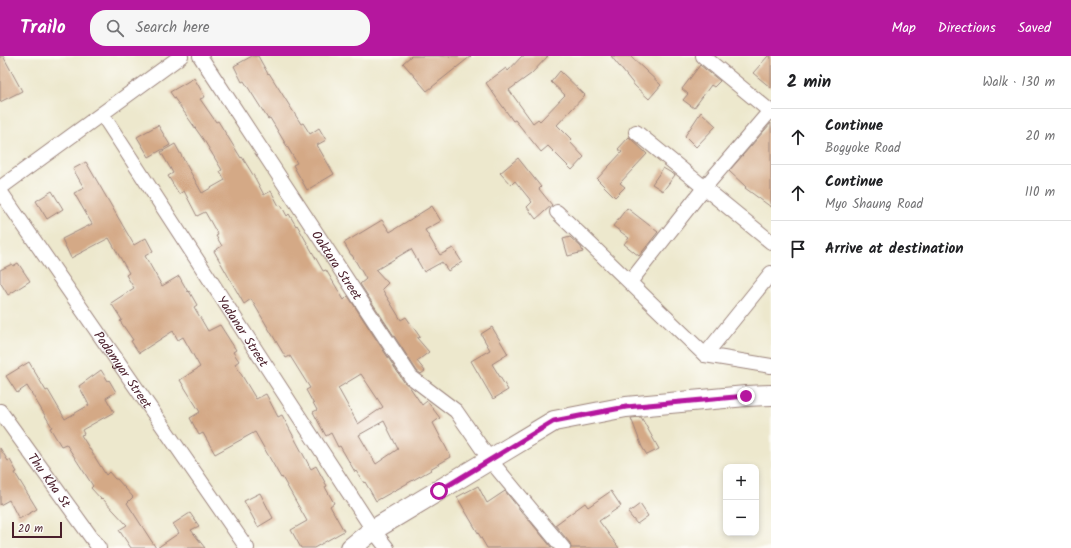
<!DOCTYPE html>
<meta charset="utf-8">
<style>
body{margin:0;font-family:Kalam,sans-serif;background:#f6f6f6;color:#202124}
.controls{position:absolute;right:12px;bottom:12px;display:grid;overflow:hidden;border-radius:8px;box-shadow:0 2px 6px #0003}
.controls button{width:36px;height:36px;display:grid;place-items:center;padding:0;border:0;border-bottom:1px solid #e0e0e0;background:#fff;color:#202124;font:20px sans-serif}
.scale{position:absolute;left:12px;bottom:10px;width:50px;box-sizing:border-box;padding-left:4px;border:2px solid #4a1f2b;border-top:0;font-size:11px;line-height:14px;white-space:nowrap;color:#4a1f2b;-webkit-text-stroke:3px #fdfcf7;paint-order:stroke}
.stop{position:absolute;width:12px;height:12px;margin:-9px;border:3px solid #b5179e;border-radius:50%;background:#fff}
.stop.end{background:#b5179e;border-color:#fff;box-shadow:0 1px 4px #0008}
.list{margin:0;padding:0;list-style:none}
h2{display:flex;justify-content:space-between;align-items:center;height:52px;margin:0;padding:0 16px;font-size:17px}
h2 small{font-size:13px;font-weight:400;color:#757577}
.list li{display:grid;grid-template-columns:26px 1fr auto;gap:12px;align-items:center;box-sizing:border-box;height:56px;padding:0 16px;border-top:1px solid #e0e0e0}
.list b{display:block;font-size:15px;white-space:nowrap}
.list p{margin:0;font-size:13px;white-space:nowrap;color:#757577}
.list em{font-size:13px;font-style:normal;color:#757577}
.icon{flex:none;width:22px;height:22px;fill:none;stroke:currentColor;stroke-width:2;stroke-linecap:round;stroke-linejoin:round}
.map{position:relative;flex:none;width:771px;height:492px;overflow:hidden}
header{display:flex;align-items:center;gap:24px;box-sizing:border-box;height:56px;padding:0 20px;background:#b5179e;color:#fff}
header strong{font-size:19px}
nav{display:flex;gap:22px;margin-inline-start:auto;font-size:14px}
.search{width:280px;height:36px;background:#f6f6f6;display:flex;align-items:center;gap:10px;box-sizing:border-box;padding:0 14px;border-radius:16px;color:#757577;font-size:15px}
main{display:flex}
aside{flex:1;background:#fff}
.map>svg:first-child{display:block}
</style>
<header>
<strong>Trailo</strong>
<div class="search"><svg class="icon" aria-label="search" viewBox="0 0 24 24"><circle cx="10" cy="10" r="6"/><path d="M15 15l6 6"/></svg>Search here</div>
<nav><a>Map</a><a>Directions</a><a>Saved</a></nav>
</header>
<main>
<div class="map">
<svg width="771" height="492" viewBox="0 0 771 492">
<rect width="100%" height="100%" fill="#fdfcf7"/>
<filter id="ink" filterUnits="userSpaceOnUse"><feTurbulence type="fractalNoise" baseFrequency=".025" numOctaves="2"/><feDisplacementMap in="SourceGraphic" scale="8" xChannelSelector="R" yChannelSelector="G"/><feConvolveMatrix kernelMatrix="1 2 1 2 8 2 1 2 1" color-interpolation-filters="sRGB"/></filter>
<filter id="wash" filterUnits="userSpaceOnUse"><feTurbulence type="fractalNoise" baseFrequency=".012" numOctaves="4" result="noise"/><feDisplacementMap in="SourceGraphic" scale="16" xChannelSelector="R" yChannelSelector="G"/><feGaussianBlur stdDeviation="0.9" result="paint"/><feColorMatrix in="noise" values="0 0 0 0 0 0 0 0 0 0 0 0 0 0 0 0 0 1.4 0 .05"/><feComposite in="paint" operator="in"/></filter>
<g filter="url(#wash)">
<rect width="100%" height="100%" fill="#ede8cd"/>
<g id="blocks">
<path fill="#d4a986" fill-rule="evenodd" d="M 0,0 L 3,0 L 22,35 L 0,46 Z
M 252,0 L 258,0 L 268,18 L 269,17 L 301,68 L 303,67 L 310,78 L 319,72 L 326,84 L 317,89 L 334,118 L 307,134 L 293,109 L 297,107 L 270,62 L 268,63 L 244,25 L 242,26 L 234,10 Z
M 411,0 L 471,0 L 427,35 L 403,7 Z
M 522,0 L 548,0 L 531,18 L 509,34 L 533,67 L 538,63 L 540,65 L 565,39 L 551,26 L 560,15 L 585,39 L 557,69 L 572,84 L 570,86 L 584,101 L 572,114 L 548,90 L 541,96 L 515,64 L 513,65 L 486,27 L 506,12 L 508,15 Z
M 611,0 L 630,0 L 661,29 L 649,43 L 635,30 Z
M 768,0 L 771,0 L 771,32 L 753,17 Z
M 700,9 L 720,25 L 714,31 L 711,29 L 694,52 L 683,44 L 688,38 L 682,33 Z
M 194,22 L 205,41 L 200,43 L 216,66 L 218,65 L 241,102 L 242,101 L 255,122 L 264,139 L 271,135 L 279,150 L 281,149 L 287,160 L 289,158 L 296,170 L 297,169 L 323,215 L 326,214 L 344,244 L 348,240 L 404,326 L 409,330 L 422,349 L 427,345 L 440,362 L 433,367 L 451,401 L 430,413 L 431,414 L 376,445 L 365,426 L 364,427 L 356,415 L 355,416 L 340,390 L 338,391 L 331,377 L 326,380 L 313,356 L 317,354 L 306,334 L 310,332 L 290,300 L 286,302 L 251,243 L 244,248 L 214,195 L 222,190 L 216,180 L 218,179 L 205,156 L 197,160 L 184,135 L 179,138 L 168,120 L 173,117 L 161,96 L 175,88 L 202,137 L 225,124 L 220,115 L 222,114 L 205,86 L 170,36 ZM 361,318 L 383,351 L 358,368 L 338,332 ZM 384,365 L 398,393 L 376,408 L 359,379 Z
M 701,56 L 716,70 L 696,91 L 685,80 Z
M 771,67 L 771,151 L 745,132 L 746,131 L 729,115 Z
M 158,69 L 170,89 L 149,101 L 137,81 Z
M 629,81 L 647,98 L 620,127 L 625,131 L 615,141 L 597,123 L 622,96 L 618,93 Z
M 518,102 L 541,131 L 539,133 L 552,149 L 536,163 L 527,151 L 532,146 L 515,125 L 511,129 L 500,117 Z
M 86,106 L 134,189 L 146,182 L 153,195 L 145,200 L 162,230 L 179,220 L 188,236 L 189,235 L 197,249 L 194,251 L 208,275 L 220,269 L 236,294 L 233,296 L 239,305 L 235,308 L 256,343 L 266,338 L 278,361 L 282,359 L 311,413 L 316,410 L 327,430 L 325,431 L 334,447 L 330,450 L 344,475 L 314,492 L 301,492 L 291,474 L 307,465 L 282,421 L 281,422 L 255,376 L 215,398 L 203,377 L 199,379 L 190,362 L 200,356 L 180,324 L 200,311 L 183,281 L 178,284 L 173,275 L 139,297 L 131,285 L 133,284 L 120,265 L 122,264 L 111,247 L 134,232 L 126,219 L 129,217 L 109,182 L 71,202 L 62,183 L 92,168 L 74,137 L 84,132 L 73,113 Z
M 663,112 L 675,119 L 663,135 L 652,128 Z
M 52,135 L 63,153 L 47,163 L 36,145 Z
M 432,150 L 441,165 L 425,174 L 440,199 L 453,192 L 462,206 L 448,215 L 442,206 L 424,216 L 411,193 L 376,214 L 388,227 L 382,233 L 401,264 L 406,261 L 420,281 L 417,282 L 429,296 L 417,305 L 425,315 L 421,318 L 417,315 L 360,228 L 366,223 L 352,199 L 351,199 L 344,187 L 382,164 L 390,176 Z
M 627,152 L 658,176 L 639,200 L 624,188 L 629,182 L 613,170 Z
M 570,181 L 581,191 L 583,196 L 568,200 L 563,183 Z
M 18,207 L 30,225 L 8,239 L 0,226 L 0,214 L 12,208 L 13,210 Z
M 492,271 L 508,298 L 492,308 L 508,334 L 493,343 L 471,305 L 490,294 L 481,278 Z
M 29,306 L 46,335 L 48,334 L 65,363 L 89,349 L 79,330 L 101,314 L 108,325 L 109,324 L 116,336 L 106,342 L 114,356 L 82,374 L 84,378 L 81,379 L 106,419 L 109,416 L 115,423 L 117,423 L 133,441 L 127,447 L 156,492 L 131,492 L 119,474 L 127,469 L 102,442 L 101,443 L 91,432 L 93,430 L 66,388 L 61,390 L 50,372 L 52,371 L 27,330 L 17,337 L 6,320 Z
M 641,361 L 659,393 L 647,399 L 642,391 L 631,362 Z
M 0,392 L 8,405 L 10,404 L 17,416 L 15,417 L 37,453 L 19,463 L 9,444 L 0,449 Z
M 478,430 L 487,447 L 505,435 L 528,464 L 529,464 L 552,492 L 487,492 L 457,441 Z
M 611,435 L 621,450 L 599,465 L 619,492 L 571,492 L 570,487 L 555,469 L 585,447 L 588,451 Z
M 260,437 L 273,462 L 258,471 L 244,445 Z
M 640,448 L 648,460 L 637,468 L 628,457 Z
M 190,457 L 199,470 L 191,474 L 205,492 L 157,492 L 179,477 L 173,468 Z"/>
</g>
</g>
<g filter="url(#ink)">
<use href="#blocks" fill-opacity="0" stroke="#9c847c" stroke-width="1"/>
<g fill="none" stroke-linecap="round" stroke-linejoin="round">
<g stroke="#9c847c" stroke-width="16">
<g id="street">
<path id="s1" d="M 200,0 L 411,321 L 456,355 L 490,404 L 563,492"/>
<path d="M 703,0 L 771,56"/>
<path id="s2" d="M 102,58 L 373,474 L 387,492"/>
<path d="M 636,76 L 771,186"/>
<path d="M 0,132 L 181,0"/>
<path id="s3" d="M 0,135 L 247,492"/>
<path d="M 557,156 L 705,299 L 771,310"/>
<path d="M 630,226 L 704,132 L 770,55"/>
<path d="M 705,299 L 771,217"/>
<path id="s4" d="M 0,355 L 99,492"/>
</g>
</g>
<g stroke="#9c847c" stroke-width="22">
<path id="secondary" d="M 351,492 L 373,474 L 554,365 L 626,351 L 746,340 L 771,339"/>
</g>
<use href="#street" stroke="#fff" stroke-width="14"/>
<use href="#secondary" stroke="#fff" stroke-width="20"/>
</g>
</g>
<g fill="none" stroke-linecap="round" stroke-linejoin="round" filter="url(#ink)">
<path stroke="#b5179e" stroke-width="5" d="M 439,435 L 554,365 L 626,351 L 746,340"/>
</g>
<g text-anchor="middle" stroke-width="4" stroke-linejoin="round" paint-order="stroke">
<g font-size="13" fill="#4a1f2b" stroke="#fdfcf7">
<text dy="5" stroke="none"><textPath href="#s1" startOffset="250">Oaktara Street</textPath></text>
<text dy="5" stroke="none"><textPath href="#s2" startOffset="259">Yadanar Street</textPath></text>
<text dy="5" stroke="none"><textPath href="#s3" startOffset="217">Padamyar Street</textPath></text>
<text dy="5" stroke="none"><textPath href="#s4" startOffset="85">Thu Kha St</textPath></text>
</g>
</g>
</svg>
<div class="controls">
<button>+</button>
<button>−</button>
</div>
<div class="scale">20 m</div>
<div class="stop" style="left:439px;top:435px"></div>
<div class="stop end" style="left:746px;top:340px"></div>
</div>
<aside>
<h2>2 min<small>Walk · 130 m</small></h2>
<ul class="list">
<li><svg class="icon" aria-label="ahead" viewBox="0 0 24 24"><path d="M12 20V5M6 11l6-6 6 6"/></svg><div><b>Continue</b><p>Bogyoke Road</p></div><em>20 m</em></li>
<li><svg class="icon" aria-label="ahead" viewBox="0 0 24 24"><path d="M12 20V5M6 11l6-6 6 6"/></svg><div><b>Continue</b><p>Myo Shaung Road</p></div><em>110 m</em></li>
<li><svg class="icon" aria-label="arrive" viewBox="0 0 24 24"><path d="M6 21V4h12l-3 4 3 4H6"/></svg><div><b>Arrive at destination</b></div></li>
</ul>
</aside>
</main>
